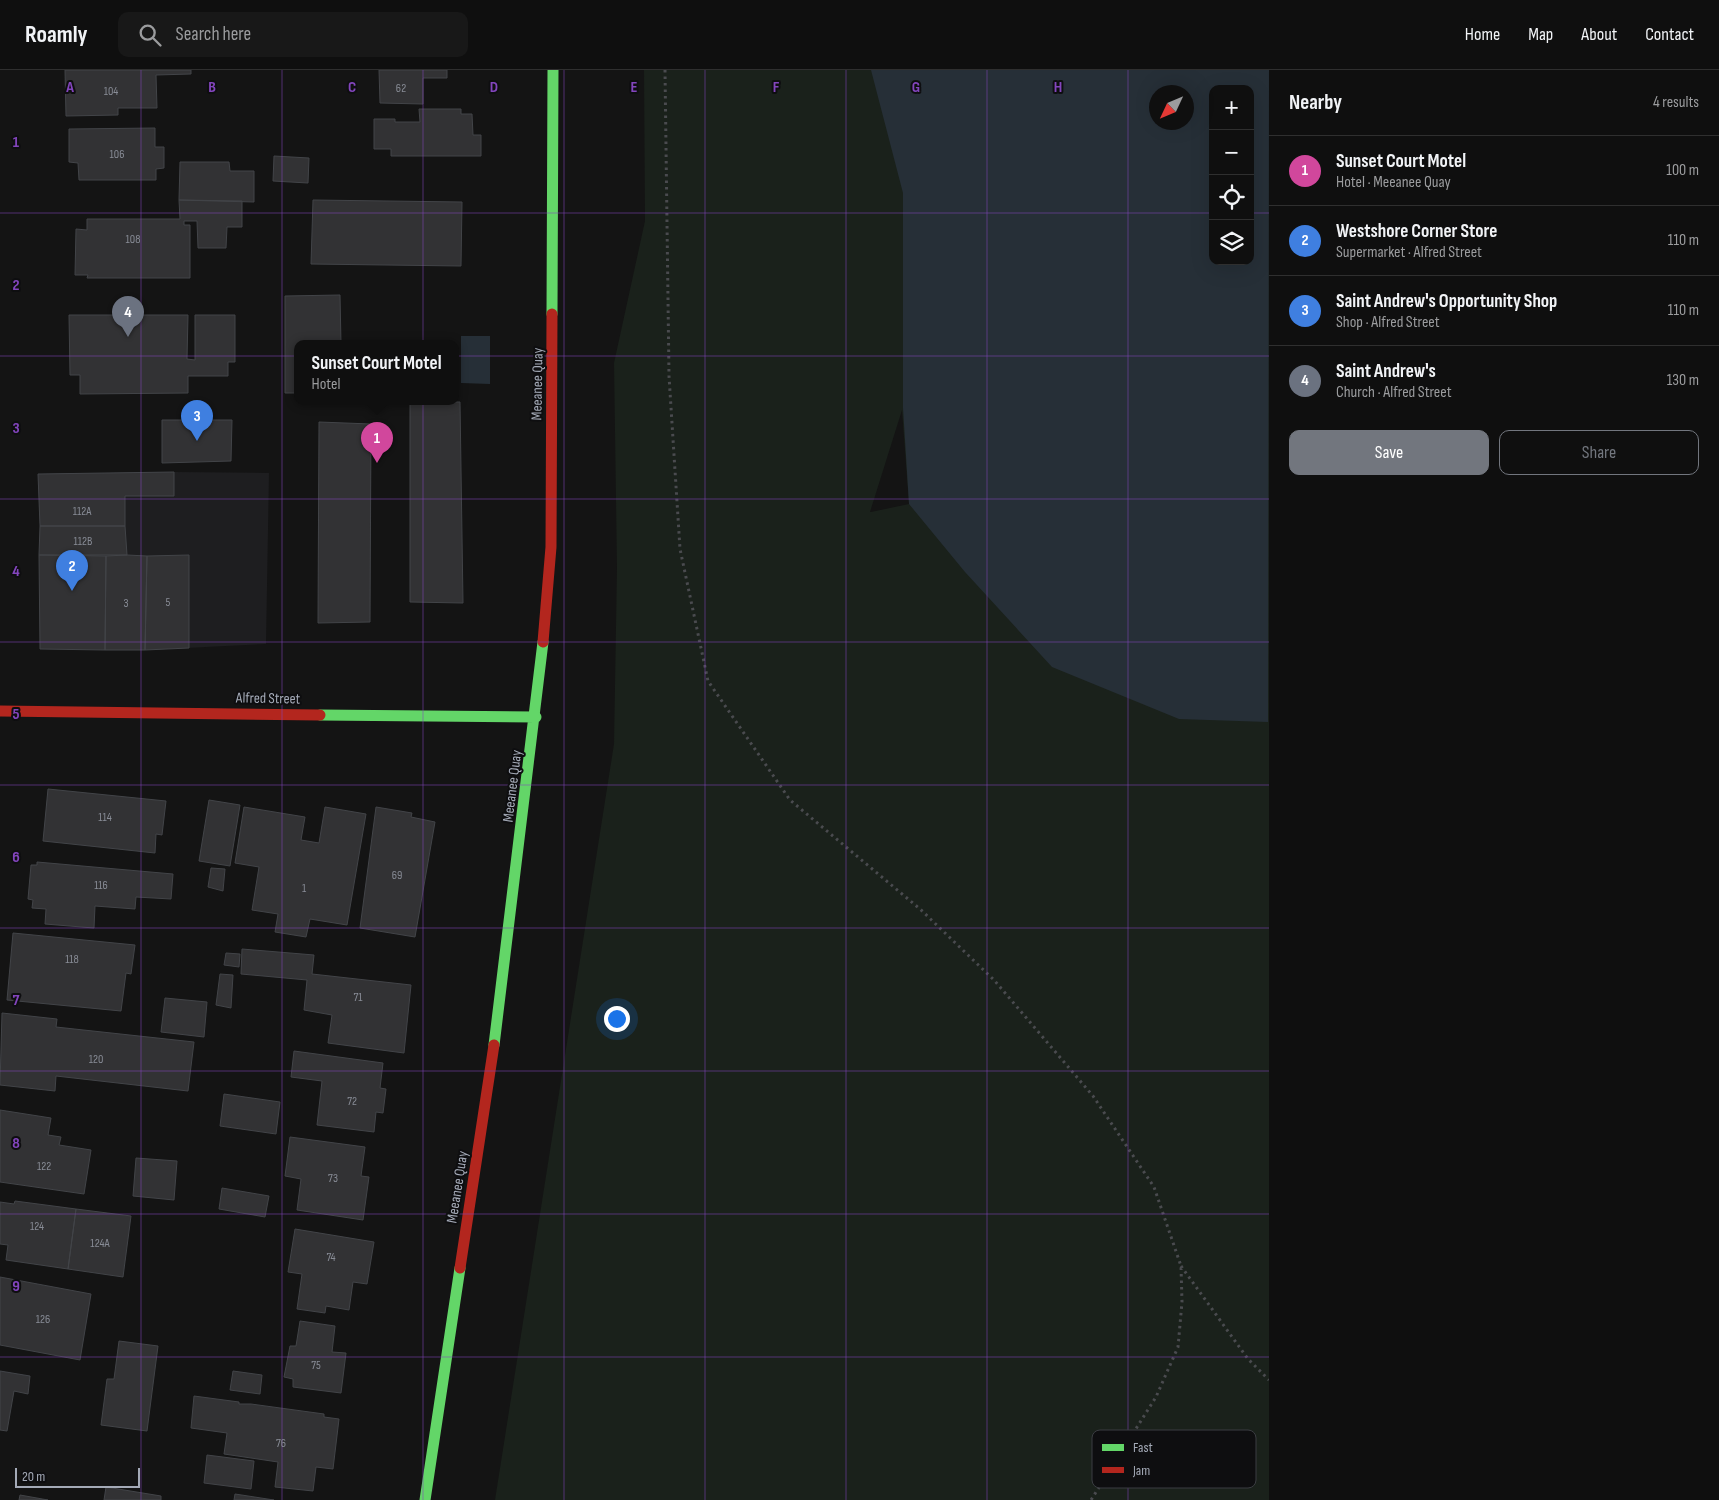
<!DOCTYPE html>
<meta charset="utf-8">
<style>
body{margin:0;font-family:"Sofia Sans Condensed",sans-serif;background:#181818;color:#f1f3f6}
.controls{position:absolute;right:15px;top:15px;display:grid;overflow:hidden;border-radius:10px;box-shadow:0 5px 20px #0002}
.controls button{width:45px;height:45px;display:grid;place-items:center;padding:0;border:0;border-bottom:1px solid #2f2f2f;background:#0f0f0f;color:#f1f3f6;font:25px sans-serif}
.compass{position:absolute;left:1149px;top:15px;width:45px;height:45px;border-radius:50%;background:#0f0f0f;box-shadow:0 5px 20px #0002;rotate:226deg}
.scale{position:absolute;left:15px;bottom:12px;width:125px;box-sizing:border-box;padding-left:5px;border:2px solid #a4aab7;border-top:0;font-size:14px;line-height:18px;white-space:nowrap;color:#a4aab7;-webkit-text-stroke:4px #0e0e10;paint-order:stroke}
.you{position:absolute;left:616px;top:948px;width:18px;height:18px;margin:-12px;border:4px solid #fff;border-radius:50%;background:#1a73e8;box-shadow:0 0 0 8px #1a73e833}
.badge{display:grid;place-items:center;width:32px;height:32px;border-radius:50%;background:#72767e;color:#fff;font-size:16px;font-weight:700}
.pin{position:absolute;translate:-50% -41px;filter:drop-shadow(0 1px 2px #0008)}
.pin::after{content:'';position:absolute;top:26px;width:18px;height:15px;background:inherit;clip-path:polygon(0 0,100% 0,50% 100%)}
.popup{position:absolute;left:294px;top:270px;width:165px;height:65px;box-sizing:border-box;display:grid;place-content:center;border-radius:10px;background:#0f0f0f;filter:drop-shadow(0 1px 4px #0005);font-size:16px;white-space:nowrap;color:#9b9c9e}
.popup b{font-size:19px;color:#f1f3f6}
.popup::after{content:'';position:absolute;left:50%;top:100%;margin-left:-10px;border:10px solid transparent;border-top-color:#0f0f0f}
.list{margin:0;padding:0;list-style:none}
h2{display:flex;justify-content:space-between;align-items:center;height:65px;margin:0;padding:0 20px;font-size:21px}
h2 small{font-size:16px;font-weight:400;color:#9b9c9e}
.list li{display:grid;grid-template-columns:32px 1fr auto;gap:15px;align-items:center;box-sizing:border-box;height:70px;padding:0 20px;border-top:1px solid #2f2f2f}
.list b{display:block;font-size:19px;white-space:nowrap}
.list p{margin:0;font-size:16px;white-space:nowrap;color:#9b9c9e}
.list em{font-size:16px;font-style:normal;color:#9b9c9e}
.actions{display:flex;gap:10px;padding:15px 20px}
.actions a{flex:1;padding:11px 0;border:1px solid #72767e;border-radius:10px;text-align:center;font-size:18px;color:#72767e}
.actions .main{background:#72767e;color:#fff}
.icon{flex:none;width:28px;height:28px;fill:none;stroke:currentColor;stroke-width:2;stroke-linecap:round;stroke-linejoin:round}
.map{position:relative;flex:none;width:1269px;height:1430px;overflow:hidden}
header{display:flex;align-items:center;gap:30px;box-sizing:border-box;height:70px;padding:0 25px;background:#0f0f0f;border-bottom:1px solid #2f2f2f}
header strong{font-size:24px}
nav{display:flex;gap:28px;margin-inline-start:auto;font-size:18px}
.search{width:350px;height:45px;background:#181818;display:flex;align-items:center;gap:12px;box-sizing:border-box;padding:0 18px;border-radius:10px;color:#9b9c9e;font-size:19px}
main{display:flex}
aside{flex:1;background:#0f0f0f}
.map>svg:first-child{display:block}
</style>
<header>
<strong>Roamly</strong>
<div class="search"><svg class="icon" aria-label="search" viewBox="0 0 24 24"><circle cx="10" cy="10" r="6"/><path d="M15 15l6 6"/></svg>Search here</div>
<nav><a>Home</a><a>Map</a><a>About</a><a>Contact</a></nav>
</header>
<main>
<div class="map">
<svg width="1269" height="1430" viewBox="0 0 1269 1430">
<rect width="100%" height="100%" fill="#141414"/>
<path fill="#1e1e20" d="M 174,402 L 269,403 L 266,574 L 145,580 L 40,579 L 40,456 L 38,404 Z"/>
<path fill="#1a211b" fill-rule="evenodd" d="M 644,0 L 1269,0 L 1269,1430 L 495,1430 L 614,674 L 617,498 L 614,293 L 645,151 ZM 1213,19 L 1250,19 L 1250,191 L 1213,191 ZM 1156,22 L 1186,22 L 1186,52 L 1156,52 ZM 902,340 L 909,434 L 871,442 L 870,442 Z"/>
<path fill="#262f37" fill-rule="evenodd" d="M 871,0 L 1269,0 L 1268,652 L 1179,649 L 1052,597 L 965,502 L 909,434 L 903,338 L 903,123 ZM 1213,19 L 1250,19 L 1250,191 L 1213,191 ZM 1156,22 L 1186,22 L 1186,52 L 1156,52 Z
M 461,266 L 490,266 L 490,314 L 461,313 Z"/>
<path fill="#323234" stroke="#424448" d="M 65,0 L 191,0 L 191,4 L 156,5 L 157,38 L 118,38 L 118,45 L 66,46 Z
M 379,0 L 447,0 L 447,8 L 423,8 L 423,34 L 380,33 Z
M 419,39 L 461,39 L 461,44 L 472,44 L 473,65 L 481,65 L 481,86 L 391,86 L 391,79 L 374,79 L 374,49 L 395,49 L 395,52 L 420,52 Z
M 155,58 L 155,77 L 164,77 L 164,98 L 156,99 L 156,110 L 79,110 L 78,93 L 69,92 L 69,59 Z
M 274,86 L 309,88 L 308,113 L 273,111 Z
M 180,92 L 229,92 L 230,101 L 254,101 L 254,132 L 179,130 Z
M 179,130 L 242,131 L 242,157 L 227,157 L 226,178 L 198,178 L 197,151 L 184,151 L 184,155 L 190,155 L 190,208 L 87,208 L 88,205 L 75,205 L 76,159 L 87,160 L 87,149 L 180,149 Z
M 313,130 L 462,132 L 461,196 L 311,194 Z
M 340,225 L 341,274 L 298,274 L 298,323 L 285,323 L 285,226 Z
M 69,245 L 188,245 L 187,289 L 195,290 L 195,245 L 235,245 L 235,292 L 228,292 L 228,306 L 188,306 L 188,323 L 80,324 L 80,305 L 70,305 Z
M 410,332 L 460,332 L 463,533 L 410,532 Z
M 162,350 L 232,350 L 231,391 L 162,393 Z
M 319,352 L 371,354 L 370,552 L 318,553 Z
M 174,402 L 174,426 L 125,426 L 125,456 L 40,456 L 38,404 Z
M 40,456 L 125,456 L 127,485 L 39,485 Z
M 39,485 L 106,486 L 105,580 L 40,579 Z
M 127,485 L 147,486 L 145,580 L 105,580 L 106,486 Z
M 189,485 L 189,578 L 145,580 L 147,486 Z
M 48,719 L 166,731 L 162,765 L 156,764 L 155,783 L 43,771 Z
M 209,730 L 240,735 L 230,796 L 199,791 Z
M 244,737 L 305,747 L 301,770 L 319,773 L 325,737 L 366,744 L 347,855 L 310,849 L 306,867 L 275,862 L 278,844 L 252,840 L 259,797 L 235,793 Z
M 376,737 L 412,743 L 411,747 L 435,752 L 415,867 L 360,858 Z
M 37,792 L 173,804 L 171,829 L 136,827 L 135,839 L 95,836 L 94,858 L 45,854 L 46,839 L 32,838 L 33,830 L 28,829 L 31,795 L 37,795 Z
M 211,798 L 225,799 L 223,821 L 208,817 Z
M 13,863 L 135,875 L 131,904 L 126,903 L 121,941 L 7,930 Z
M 242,879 L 314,885 L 312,904 L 411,915 L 404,983 L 328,973 L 332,945 L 304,940 L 307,910 L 241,904 Z
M 226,883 L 240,884 L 239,897 L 224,895 Z
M 220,904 L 233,905 L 231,938 L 216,935 Z
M 165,928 L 207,932 L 204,967 L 161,962 Z
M 2,943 L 57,949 L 56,957 L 194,972 L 188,1021 L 56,1006 L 55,1021 L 0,1015 Z
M 294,981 L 383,993 L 380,1018 L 386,1019 L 383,1043 L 376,1042 L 374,1062 L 317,1055 L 322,1011 L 291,1007 Z
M 224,1024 L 280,1032 L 276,1064 L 220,1056 Z
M 0,1040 L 51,1048 L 48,1065 L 61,1067 L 59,1075 L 91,1080 L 84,1124 L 0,1112 Z
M 290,1067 L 365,1077 L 361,1106 L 369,1107 L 363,1150 L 297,1140 L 301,1109 L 285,1106 Z
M 136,1088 L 177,1091 L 174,1130 L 133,1126 Z
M 222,1118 L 269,1126 L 265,1147 L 219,1139 Z
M 15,1131 L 76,1139 L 68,1199 L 6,1190 L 8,1175 L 0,1174 L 0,1132 L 14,1134 Z
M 76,1139 L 131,1146 L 123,1207 L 68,1199 Z
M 295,1159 L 374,1172 L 367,1214 L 353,1212 L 349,1240 L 326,1236 L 325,1243 L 297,1239 L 302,1204 L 288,1202 Z
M 0,1207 L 91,1224 L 80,1290 L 0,1275 Z
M 300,1251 L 335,1256 L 332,1282 L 346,1283 L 341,1323 L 293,1317 L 293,1309 L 284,1307 L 290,1276 L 296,1276 Z
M 119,1271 L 158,1276 L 147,1361 L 101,1355 L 107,1309 L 114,1309 Z
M 0,1301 L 30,1306 L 28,1324 L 14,1321 L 7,1361 L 0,1360 Z
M 233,1301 L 262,1305 L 260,1324 L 230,1320 Z
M 194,1326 L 239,1332 L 239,1334 L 251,1334 L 324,1344 L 324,1347 L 339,1349 L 333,1399 L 316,1397 L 313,1421 L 275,1417 L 278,1392 L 224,1384 L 227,1363 L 191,1358 Z
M 207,1385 L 254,1391 L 251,1419 L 204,1413 Z
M 106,1417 L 161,1426 L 161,1430 L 104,1430 Z
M 235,1424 L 274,1430 L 234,1430 Z
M 20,1425 L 48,1430 L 19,1430 Z"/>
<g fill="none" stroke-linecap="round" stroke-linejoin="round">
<path stroke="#4a4b4f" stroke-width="3" stroke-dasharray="2.5 4" stroke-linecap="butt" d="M 665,0 L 669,306 L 680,479 L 708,611 L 790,730 L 920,839 L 994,910 L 1093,1026 L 1154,1117 L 1181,1196 L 1182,1232 L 1178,1277 L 1156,1327 L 1091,1430
M 1181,1196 L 1248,1289 L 1269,1310"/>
<path stroke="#63d668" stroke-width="11" d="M 552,244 L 553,0
M 320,645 L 536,647
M 494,975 L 543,572
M 425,1430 L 460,1198"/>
<path stroke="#b3261e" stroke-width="11" d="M 543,572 L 551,477 L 552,244
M 0,641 L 320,645
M 460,1198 L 494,975"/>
</g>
<path fill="none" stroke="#8345bd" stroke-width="1" stroke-opacity="0.55" d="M 141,0 L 141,1430M 282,0 L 282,1430M 423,0 L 423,1430M 564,0 L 564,1430M 705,0 L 705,1430M 846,0 L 846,1430M 987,0 L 987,1430M 1128,0 L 1128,1430M 0,143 L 1213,143M 1250,143 L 1269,143M 0,286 L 1269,286M 0,429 L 1269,429M 0,572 L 1269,572M 0,715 L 1269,715M 0,858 L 1269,858M 0,1001 L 1269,1001M 0,1144 L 1269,1144M 0,1287 L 1269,1287"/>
<g text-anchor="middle" stroke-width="4" stroke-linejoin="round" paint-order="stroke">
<g font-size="12" fill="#888c96">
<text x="401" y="22">62</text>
<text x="111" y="25">104</text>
<text x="117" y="88">106</text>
<text x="133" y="173">108</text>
<text x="82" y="445">112A</text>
<text x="83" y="475">112B</text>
<text x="168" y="536">5</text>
<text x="126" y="537">3</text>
<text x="105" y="751">114</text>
<text x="397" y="809">69</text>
<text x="101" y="819">116</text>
<text x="304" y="822">1</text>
<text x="72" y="893">118</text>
<text x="358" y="931">71</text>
<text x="96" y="993">120</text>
<text x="352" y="1035">72</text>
<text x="44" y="1100">122</text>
<text x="333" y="1112">73</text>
<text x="37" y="1160">124</text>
<text x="100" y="1177">124A</text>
<text x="331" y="1191">74</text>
<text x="43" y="1253">126</text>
<text x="316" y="1299">75</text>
<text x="281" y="1377">76</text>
</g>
<g font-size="15" fill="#a4aab7" stroke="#0e0e10">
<text transform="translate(537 314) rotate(-89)" y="5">Meeanee Quay</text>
<text transform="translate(268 628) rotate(1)" y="5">Alfred Street</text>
<text transform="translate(512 716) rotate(-83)" y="5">Meeanee Quay</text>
<text transform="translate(457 1117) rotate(-81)" y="5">Meeanee Quay</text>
</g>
</g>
<rect x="1092" y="1360" width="164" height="58" rx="8" fill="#0e0e10" stroke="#3b3d42" stroke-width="1"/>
<rect x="1102" y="1374" width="22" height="7" fill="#63d668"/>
<rect x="1102" y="1397" width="22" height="6" fill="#b3261e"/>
<g font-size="14" fill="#a4aab7">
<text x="1133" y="1382">Fast</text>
<text x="1133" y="1405">Jam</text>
</g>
<g font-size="16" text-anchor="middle" font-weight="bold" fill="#8345bd" stroke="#0e0e10" stroke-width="4" stroke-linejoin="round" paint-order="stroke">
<text x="70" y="22">A</text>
<text x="212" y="22">B</text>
<text x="352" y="22">C</text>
<text x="494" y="22">D</text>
<text x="634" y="22">E</text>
<text x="776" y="22">F</text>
<text x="916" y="22">G</text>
<text x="1058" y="22">H</text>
<text x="16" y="77">1</text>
<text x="16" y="220">2</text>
<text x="16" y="363">3</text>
<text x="16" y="506">4</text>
<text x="16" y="649">5</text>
<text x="16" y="792">6</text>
<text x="16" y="935">7</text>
<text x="16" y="1078">8</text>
<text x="16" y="1221">9</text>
</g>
</svg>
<div class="controls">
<button>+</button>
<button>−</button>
<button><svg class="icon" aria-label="locate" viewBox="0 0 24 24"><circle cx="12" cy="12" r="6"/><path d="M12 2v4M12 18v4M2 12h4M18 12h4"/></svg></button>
<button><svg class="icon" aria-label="layers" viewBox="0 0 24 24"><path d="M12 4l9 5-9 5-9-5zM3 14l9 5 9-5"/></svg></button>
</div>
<svg class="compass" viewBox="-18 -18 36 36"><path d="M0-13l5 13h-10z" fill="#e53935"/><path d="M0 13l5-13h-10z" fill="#9b9c9e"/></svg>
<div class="scale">20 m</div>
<div class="you"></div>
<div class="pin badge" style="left:377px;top:393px;background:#d1479c">1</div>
<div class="popup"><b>Sunset Court Motel</b>Hotel</div>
<div class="pin badge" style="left:72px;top:521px;background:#3f7fe0">2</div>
<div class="pin badge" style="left:197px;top:371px;background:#3f7fe0">3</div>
<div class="pin badge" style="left:128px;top:267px;background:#6b7280">4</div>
</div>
<aside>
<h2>Nearby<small>4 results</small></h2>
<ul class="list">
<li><span class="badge" style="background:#d1479c">1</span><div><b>Sunset Court Motel</b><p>Hotel · Meeanee Quay</p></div><em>100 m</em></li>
<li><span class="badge" style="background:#3f7fe0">2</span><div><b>Westshore Corner Store</b><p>Supermarket · Alfred Street</p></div><em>110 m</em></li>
<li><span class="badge" style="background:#3f7fe0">3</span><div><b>Saint Andrew's Opportunity Shop</b><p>Shop · Alfred Street</p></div><em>110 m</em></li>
<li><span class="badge" style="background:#6b7280">4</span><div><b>Saint Andrew's</b><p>Church · Alfred Street</p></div><em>130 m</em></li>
</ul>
<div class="actions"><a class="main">Save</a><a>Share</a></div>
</aside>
</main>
